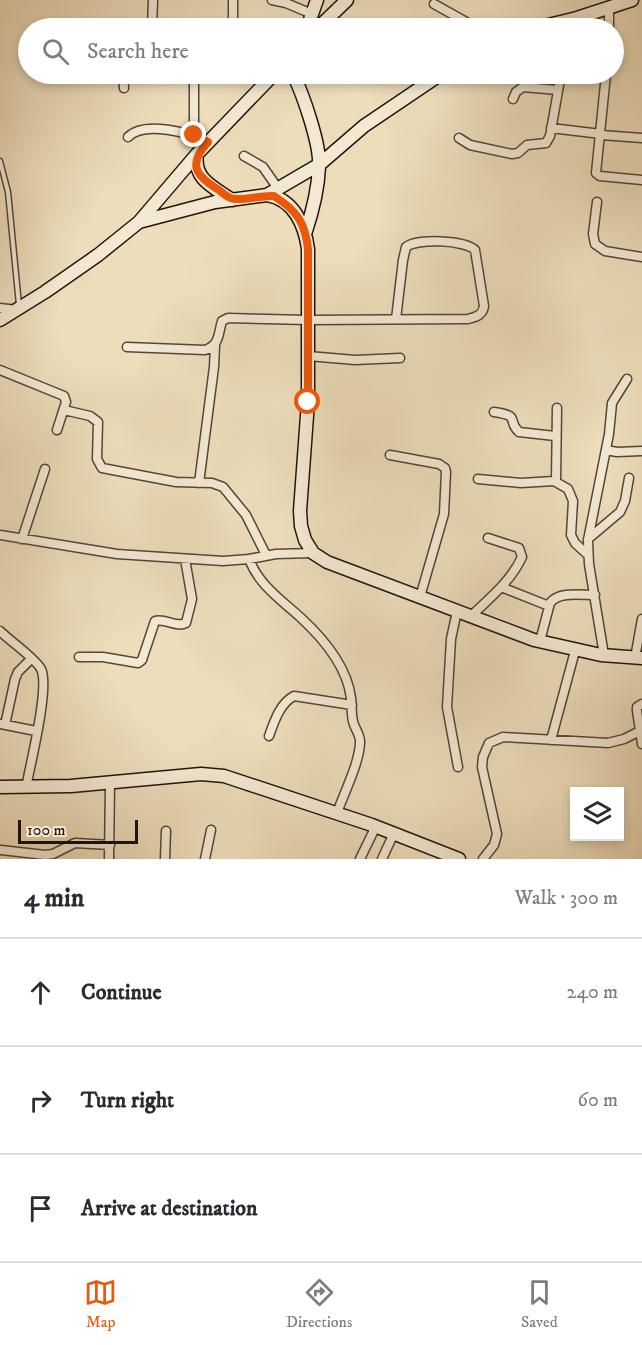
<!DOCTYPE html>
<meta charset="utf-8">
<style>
body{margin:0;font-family:"IM FELL DW Pica",serif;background:#f7f7f7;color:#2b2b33}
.controls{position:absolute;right:18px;bottom:18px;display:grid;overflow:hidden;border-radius:0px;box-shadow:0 3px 9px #0003}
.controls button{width:54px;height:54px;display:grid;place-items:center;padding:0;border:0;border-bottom:2px solid #e1e1e2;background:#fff;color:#2b2b33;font:30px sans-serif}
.scale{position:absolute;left:18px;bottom:15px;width:120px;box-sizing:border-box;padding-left:6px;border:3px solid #21140d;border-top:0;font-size:16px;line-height:21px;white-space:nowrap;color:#21140d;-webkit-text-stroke:4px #f3e9d3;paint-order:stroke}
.stop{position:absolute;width:18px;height:18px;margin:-14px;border:4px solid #ea580c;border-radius:50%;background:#fff}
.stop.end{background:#ea580c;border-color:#fff;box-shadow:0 2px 6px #0008}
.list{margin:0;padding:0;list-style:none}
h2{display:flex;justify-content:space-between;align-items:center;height:78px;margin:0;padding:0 24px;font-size:26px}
h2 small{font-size:20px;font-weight:400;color:#7c7c81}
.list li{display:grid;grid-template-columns:39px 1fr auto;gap:18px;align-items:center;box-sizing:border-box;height:108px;padding:0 24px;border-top:2px solid #e1e1e2}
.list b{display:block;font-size:22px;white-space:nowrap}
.list em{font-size:20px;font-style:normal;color:#7c7c81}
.icon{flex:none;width:33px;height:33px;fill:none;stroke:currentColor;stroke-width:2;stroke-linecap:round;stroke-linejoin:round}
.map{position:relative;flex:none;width:642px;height:859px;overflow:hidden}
.search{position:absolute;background:#fff;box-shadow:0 3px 9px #0003;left:18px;right:18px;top:18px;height:66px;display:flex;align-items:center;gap:15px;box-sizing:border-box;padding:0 21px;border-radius:33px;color:#7c7c81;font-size:22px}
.sheet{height:402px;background:#fff}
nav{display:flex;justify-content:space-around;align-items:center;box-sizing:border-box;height:84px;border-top:2px solid #e1e1e2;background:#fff;font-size:16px;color:#7c7c81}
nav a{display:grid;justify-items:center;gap:3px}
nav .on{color:#ea580c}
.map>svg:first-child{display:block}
</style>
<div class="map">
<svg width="642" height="859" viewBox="0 0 642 859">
<rect width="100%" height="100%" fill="#edddbb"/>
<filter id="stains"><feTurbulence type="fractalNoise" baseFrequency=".00333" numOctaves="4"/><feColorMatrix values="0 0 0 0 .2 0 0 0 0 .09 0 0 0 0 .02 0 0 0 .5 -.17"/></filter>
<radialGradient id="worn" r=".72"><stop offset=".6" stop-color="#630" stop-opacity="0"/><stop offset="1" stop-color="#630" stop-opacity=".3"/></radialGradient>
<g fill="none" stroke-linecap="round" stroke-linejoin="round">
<g stroke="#544638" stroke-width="7">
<path id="lane" d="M 0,161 L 8,192 L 19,305"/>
</g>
<g stroke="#544638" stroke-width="11">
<path id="street" d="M 233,0 L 233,28
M 272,0 L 286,3 L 312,14
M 434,4 L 477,28
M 152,28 L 153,0
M 609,28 L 609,7
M 123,74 L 124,88
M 606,74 L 596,173 L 600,176 L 642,180
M 513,99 L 516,92 L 523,87 L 558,90
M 551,128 L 601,134
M 194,135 L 194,83
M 601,135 L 642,138
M 128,137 C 144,120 191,133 208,142
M 459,138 L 470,145 L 512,154 L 518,153 L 527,145 L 546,143 L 550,136 L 561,74
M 244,156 L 263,167 L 279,190
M 597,202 L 593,234 L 595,244 L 605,251 L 642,257
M 0,308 L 17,310
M 127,347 L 205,350 C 220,345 218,334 222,321 L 228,318 L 308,320 L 468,319 C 476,317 483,315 484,306 L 475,250 C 465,240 417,238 406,247 L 403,260 L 396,319
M 308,356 L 355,360 L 400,358
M 0,370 L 64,396 L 66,402 L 57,430
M 64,410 L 90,416 L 98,422 L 97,459 L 102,468 L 176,482 L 212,483 L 223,487 L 246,515 L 266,555
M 494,412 C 522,416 506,420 519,432 L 555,436
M 606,450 L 617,452 L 642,451
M 390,455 L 439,464 L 445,468 L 446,472 L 444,514 L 420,597
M 478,479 L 521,483 L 554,481 L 568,489 L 573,501 L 571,535 L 575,543 L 588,555
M 556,481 L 557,408
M 199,483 L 214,367 L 215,346
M 0,535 L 117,554 L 223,561 L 249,559 L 276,554 L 313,553
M 22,539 L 45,469
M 588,539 L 620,512 L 625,501 L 629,478
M 249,559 C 259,585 280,599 300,617 C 323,638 347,666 351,698 C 352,705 351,713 353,721 C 354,728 361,735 360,743 C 359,764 344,793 337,813
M 501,587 L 549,606
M 457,611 L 451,639 L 447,707 L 458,767
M 471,616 C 490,598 511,581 522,557 L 519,548 L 488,538
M 0,631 C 10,641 36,659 41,669 C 50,687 30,765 26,788
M 540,641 L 550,603 C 559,591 581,595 595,595
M 604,655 L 589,564 L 588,540 L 609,434 L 612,403 L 627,379
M 79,657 L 103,657 L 138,663 L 142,660 L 155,621 C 166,618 176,628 186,623 L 192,599 L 185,559
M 635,658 L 642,619
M 642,704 L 637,707 L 637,711 L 642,744
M 1,724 L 36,731
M 5,725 L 15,679 L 18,672 L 31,659
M 269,736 C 274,722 280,703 294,696 L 352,705
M 551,740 L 575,651
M 1,850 L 45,855 L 53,854 L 75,843 L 110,845
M 109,859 L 110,784
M 165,859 L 166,831
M 205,859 L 211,830
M 360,859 L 376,826
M 382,859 L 394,833
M 483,859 L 494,845 L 497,834 L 482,767 L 483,757 L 489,743 L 503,737 L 608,743 L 624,739 L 640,731"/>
</g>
<g stroke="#21140d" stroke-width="15">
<path id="secondary" d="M 307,28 L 317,0
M 318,28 L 347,0
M 536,28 L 577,18 L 632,0
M 293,74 C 303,94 321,146 319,167 C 318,189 313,210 306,231
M 197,154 C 193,180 214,187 232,200
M 267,195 C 294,199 305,226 308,249 L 308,402 L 300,511 L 301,526 L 305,540 L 313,553 L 327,562 L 534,640 L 601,655 L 642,658
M 139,222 L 215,202 L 267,195 L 320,164 L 364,126 L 441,74
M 0,320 L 45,292 L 98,255 L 139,222 L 197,154 L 274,74
M 0,787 L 71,786 L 201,774 L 224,776 L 372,825 L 459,859"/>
</g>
<use href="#lane" stroke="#f3e9d3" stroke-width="4"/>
<use href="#street" stroke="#f3e9d3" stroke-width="8"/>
<use href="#secondary" stroke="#f3e9d3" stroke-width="12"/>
</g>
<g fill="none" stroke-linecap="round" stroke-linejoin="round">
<path stroke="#ea580c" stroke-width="8" d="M 194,135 L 208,142 C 187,165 196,176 219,190 C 224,194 229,199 235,199 C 248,200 261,195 274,196 C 297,211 305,222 308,249 L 308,402"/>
</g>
<rect width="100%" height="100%" filter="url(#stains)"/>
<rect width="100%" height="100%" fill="url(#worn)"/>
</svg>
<div class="controls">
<button><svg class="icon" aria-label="layers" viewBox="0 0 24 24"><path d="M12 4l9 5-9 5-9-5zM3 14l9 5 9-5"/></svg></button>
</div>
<div class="scale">100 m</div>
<div class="stop" style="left:308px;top:402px"></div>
<div class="stop end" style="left:194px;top:135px"></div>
<div class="search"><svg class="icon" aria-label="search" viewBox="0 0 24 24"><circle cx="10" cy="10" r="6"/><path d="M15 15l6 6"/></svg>Search here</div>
</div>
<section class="sheet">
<h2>4 min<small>Walk · 300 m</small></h2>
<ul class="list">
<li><svg class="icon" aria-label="ahead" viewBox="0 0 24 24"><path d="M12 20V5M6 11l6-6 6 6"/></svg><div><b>Continue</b></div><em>240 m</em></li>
<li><svg class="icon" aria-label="right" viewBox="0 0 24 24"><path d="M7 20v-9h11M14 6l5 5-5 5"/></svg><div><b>Turn right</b></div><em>60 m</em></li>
<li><svg class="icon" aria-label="arrive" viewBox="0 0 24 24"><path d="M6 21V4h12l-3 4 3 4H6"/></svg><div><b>Arrive at destination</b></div></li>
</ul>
</section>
<nav>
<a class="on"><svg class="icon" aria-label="map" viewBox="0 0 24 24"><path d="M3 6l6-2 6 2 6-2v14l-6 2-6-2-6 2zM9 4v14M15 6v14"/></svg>Map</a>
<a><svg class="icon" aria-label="directions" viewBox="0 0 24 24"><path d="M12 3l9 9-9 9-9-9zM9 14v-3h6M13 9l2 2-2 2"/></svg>Directions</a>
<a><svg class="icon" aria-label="saved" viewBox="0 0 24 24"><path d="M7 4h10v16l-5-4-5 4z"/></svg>Saved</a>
</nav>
